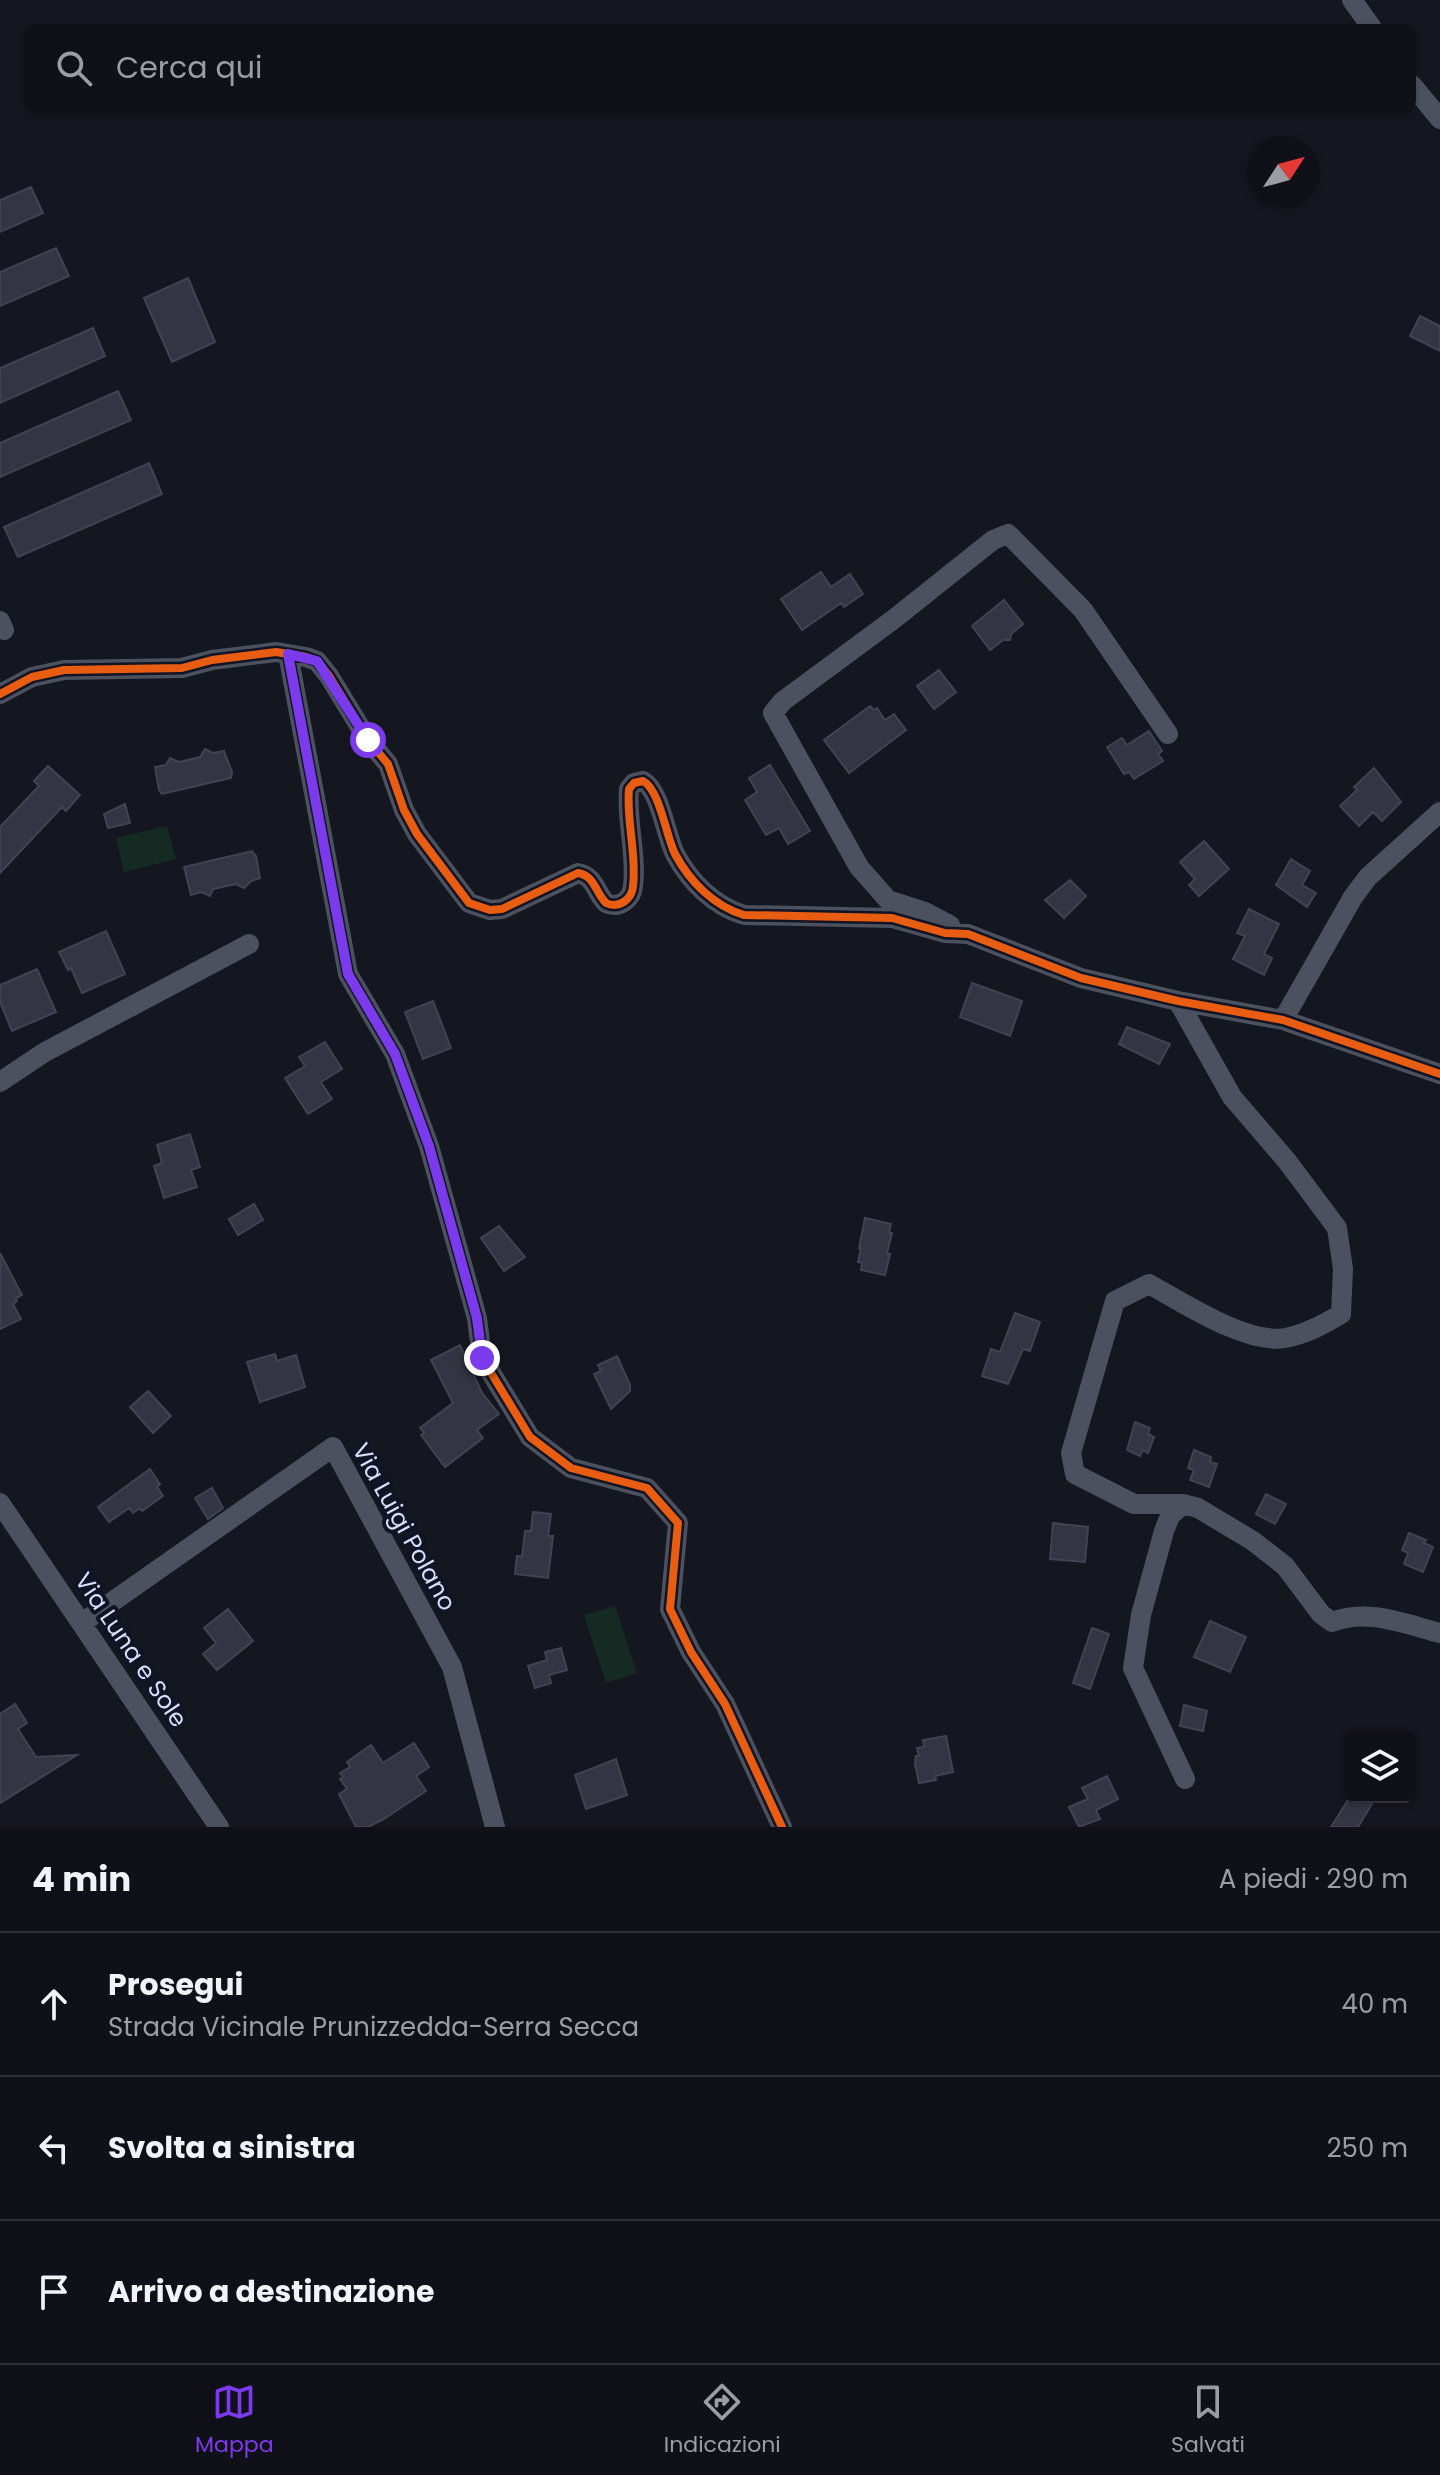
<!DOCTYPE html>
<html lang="it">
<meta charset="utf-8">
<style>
body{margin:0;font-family:Poppins,sans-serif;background:#191a21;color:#f1f3f6}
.controls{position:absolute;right:24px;bottom:24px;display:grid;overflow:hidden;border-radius:12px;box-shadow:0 2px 6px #0004}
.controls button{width:72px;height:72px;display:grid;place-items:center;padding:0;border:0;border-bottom:2px solid #303137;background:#101118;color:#f1f3f6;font:40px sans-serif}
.compass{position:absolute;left:1248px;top:136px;width:72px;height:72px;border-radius:50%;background:#101118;box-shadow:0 2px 6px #0004;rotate:54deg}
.stop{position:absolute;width:24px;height:24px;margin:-18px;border:6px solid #7c3aed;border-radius:50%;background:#fff}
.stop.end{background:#7c3aed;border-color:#fff;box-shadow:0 2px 8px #0008}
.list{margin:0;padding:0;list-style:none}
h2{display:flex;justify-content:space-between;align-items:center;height:104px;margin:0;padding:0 32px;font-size:34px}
h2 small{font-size:26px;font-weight:400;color:#9c9da2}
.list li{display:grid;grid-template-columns:52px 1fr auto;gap:24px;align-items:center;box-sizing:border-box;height:144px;padding:0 32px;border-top:2px solid #303137}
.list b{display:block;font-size:30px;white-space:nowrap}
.list p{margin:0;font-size:26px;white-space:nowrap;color:#9c9da2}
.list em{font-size:26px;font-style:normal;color:#9c9da2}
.icon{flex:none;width:44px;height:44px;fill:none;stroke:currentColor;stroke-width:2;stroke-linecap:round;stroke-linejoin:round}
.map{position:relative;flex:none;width:1440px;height:1827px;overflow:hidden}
.search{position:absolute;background:#101118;box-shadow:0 2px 6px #0004;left:24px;right:24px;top:24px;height:88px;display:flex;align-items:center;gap:20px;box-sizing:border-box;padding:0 28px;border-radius:12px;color:#9c9da2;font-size:30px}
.sheet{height:536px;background:#101118}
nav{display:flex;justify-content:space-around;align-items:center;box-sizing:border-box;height:112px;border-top:2px solid #303137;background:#101118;font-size:22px;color:#9c9da2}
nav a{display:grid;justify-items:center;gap:4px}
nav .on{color:#7c3aed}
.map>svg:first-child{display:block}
</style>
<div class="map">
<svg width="1440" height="1827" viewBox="0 0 1440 1827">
<rect width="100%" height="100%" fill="#151720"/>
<path fill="#152a23" d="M 167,826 L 176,859 L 124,872 L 116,838 Z
M 615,1606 L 637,1673 L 606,1683 L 584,1615 Z"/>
<path fill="#333642" stroke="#414353" stroke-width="2" d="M 31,187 L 43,213 L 0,232 L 0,200 Z
M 56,248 L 69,276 L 0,306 L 0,272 Z
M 188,278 L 215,342 L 172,362 L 144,298 Z
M 1420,316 L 1440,326 L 1440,351 L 1410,336 Z
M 93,328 L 105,356 L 0,403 L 0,368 Z
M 118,391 L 131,420 L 0,477 L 0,443 Z
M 149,463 L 162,494 L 18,557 L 4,527 Z
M 821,572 L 831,587 L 850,574 L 863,594 L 844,607 L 841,603 L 802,630 L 781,599 Z
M 1004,600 L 1023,624 L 1011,634 L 1010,640 L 1003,640 L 990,650 L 972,626 Z
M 939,670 L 956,692 L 934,709 L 917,686 Z
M 870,706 L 874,710 L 877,708 L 885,720 L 894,714 L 906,730 L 849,773 L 824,740 Z
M 1149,731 L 1162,751 L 1158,754 L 1163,761 L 1134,779 L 1129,772 L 1124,774 L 1107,747 L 1122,738 L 1127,745 Z
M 205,749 L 213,753 L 224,751 L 232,772 L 231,778 L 162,794 L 159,790 L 155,767 L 166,765 L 170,758 L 179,762 L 200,757 Z
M 770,765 L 810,831 L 788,844 L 779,828 L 766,835 L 745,800 L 757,792 L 749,778 Z
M 48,766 L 80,795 L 66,811 L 62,807 L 0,873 L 0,827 L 39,786 L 34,781 Z
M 1374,768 L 1401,802 L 1382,821 L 1373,812 L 1359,826 L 1340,806 L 1357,790 L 1354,787 Z
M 125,804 L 130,823 L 108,828 L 104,814 Z
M 1204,841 L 1229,869 L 1199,896 L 1189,885 L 1195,879 L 1180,862 Z
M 252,851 L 256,856 L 260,878 L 251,881 L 244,888 L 236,884 L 213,889 L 210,896 L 201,892 L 191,895 L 184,867 Z
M 1291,859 L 1310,871 L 1302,885 L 1316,893 L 1307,907 L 1276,885 Z
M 1070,880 L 1086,896 L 1064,918 L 1045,900 Z
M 1249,909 L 1279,924 L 1264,954 L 1272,958 L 1264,975 L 1233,959 L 1245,936 L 1237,933 Z
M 106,931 L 125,974 L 82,993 L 71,968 L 68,970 L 59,952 Z
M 37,969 L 56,1012 L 12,1031 L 0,1002 L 0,985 Z
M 972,983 L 1022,1001 L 1010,1036 L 960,1017 Z
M 433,1001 L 451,1048 L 423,1059 L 405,1012 Z
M 1127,1027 L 1170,1044 L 1159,1064 L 1119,1044 Z
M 325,1042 L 342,1069 L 321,1082 L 332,1099 L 308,1114 L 285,1078 L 305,1066 L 299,1057 Z
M 190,1134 L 200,1167 L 191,1170 L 197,1187 L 164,1198 L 154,1166 L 162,1163 L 157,1145 Z
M 254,1204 L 263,1220 L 238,1235 L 229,1219 Z
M 865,1218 L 891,1224 L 889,1233 L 892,1233 L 887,1253 L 890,1254 L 885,1275 L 861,1270 L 862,1263 L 858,1262 L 861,1248 L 859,1248 Z
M 499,1226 L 525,1257 L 504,1271 L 481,1238 Z
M 0,1253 L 22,1295 L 16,1298 L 17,1301 L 13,1304 L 21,1319 L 0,1329 Z
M 1015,1313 L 1040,1322 L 1030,1351 L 1023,1349 L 1008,1384 L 982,1376 L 991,1349 L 1000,1352 Z
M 460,1345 L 482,1393 L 499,1414 L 477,1430 L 483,1438 L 445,1467 L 421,1435 L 424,1433 L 420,1428 L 453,1403 L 431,1360 Z
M 275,1354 L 277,1361 L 296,1355 L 305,1387 L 260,1402 L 247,1362 Z
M 617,1356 L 630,1385 L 630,1391 L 611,1409 L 594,1374 L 601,1371 L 598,1365 Z
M 148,1391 L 171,1416 L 153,1433 L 130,1407 Z
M 1135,1422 L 1150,1428 L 1148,1434 L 1154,1437 L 1148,1453 L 1143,1450 L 1140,1456 L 1127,1450 Z
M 1194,1450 L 1211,1457 L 1210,1462 L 1217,1464 L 1209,1487 L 1190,1480 L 1194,1470 L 1188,1468 Z
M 150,1469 L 160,1484 L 157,1487 L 163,1496 L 142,1511 L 140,1508 L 133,1513 L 129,1508 L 109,1522 L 98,1507 Z
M 212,1488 L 223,1508 L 208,1519 L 195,1498 Z
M 1266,1494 L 1286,1504 L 1275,1524 L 1256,1514 Z
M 533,1512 L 551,1514 L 548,1536 L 553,1536 L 548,1578 L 515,1574 L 517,1556 L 522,1557 L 525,1531 L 531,1531 Z
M 1053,1523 L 1088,1527 L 1085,1562 L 1050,1559 Z
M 1409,1533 L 1426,1540 L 1424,1543 L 1433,1547 L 1423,1572 L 1404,1564 L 1408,1553 L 1402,1550 Z
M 228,1609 L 253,1641 L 217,1670 L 203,1654 L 216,1643 L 204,1628 Z
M 1210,1621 L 1246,1637 L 1230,1672 L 1194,1657 Z
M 1092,1628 L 1109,1634 L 1090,1689 L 1073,1683 Z
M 561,1648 L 567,1670 L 549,1675 L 551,1683 L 535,1688 L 528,1666 L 547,1660 L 545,1652 Z
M 15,1704 L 27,1723 L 18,1729 L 36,1757 L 77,1755 L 0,1803 L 0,1714 Z
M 1184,1705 L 1207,1711 L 1203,1731 L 1180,1726 Z
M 946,1736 L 953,1772 L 935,1776 L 936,1780 L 919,1783 L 915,1764 L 916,1756 L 919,1756 L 917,1748 L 924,1747 L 923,1740 Z
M 414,1743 L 429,1767 L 416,1776 L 426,1791 L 384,1819 L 368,1827 L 356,1827 L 339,1794 L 347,1789 L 340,1779 L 343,1777 L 340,1773 L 350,1767 L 347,1762 L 371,1745 L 383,1763 Z
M 616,1759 L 627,1795 L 586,1809 L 575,1775 Z
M 1107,1776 L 1118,1799 L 1096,1810 L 1100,1819 L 1079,1827 L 1069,1807 L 1088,1799 L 1082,1788 Z
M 1350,1797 L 1365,1797 L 1373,1802 L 1358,1827 L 1331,1827 Z"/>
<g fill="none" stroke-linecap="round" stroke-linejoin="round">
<path stroke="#4b515f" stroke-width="20" d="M 1352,0 L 1372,28
M 1412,85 L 1440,119
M 0,621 L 4,630
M 288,654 L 348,974 L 395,1054 L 429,1146 L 477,1318 L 482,1358 L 530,1437 L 571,1468 L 647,1488 L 678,1523 L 670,1609 L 691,1652 L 725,1704 L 782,1827
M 0,694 L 32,677 L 64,670 L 182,668 L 212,660 L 276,652 L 306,657 L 317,661 L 329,676 L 368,740 L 388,764 L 404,810 L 417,834 L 469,903 L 490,910 L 502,909 L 578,873 C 595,876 595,892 606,903 C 618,909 632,900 633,886 C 637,854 626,821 629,789 L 634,783 L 643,781 C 660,790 666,836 675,854 C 690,882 714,906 744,915 L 892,918 L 945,933 L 968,934 L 1081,978 L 1178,1001 L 1283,1020 L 1440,1074
M 950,925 L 925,912 L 888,900 L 859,867 L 773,713 L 783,701 L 894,619 L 993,540 L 1008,534 L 1083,610 L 1168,734
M 1178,1001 L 1232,1097 L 1287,1161 L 1337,1228 L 1343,1269 L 1341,1314 C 1323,1325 1306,1334 1285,1338 C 1247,1345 1182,1302 1149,1284 L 1115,1301 L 1071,1453 L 1075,1474 L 1134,1504 L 1183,1504 L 1198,1508 L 1253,1541 L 1285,1566 L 1321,1614 L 1332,1622 C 1368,1608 1404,1624 1440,1633
M 1283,1020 L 1353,897 L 1368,877 L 1440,812
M 0,1082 L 45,1052 L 249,944
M 0,1503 L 219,1827
M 1183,1504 L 1170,1516 L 1164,1531 L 1141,1615 L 1133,1668 L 1185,1779
M 82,1623 L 333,1447 L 452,1667 L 495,1827"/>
<g stroke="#111424" stroke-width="13">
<path id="cycleway" d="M 288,654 L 348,974 L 395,1054 L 429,1146 L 477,1318 L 482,1358 L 530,1437 L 571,1468 L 647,1488 L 678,1523 L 670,1609 L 691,1652 L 725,1704 L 782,1827
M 0,694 L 32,677 L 64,670 L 182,668 L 212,660 L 276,652 L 306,657 L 317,661 L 329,676 L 368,740 L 388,764 L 404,810 L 417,834 L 469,903 L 490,910 L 502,909 L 578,873 C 595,876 595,892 606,903 C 618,909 632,900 633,886 C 637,854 626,821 629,789 L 634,783 L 643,781 C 660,790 666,836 675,854 C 690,882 714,906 744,915 L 892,918 L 945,933 L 968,934 L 1081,978 L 1178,1001 L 1283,1020 L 1440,1074"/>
</g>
<use href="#cycleway" stroke="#e95d12" stroke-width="8"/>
</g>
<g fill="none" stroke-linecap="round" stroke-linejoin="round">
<path stroke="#7c3aed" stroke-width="10" d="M 368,740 L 317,661 L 288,654 L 348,974 L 395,1054 L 429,1146 L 477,1318 L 482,1358"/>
</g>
<g text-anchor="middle" stroke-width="8" stroke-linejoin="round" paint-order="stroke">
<g font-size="24" fill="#d8dffa" stroke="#111424">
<text transform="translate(404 1527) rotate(61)" y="8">Via Luigi Polano</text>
<text transform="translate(131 1650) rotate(56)" y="8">Via Luna e Sole</text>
</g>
</g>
</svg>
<div class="controls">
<button><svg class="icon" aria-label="layers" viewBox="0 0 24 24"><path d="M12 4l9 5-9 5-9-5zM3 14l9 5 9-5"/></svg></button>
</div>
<svg class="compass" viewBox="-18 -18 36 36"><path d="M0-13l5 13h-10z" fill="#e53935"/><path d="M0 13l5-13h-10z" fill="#9c9da2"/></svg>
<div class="stop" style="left:368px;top:740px"></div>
<div class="stop end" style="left:482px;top:1358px"></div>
<div class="search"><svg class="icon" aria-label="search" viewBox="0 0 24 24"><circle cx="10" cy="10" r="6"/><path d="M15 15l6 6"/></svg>Cerca qui</div>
</div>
<section class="sheet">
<h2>4 min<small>A piedi · 290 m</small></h2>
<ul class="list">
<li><svg class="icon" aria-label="ahead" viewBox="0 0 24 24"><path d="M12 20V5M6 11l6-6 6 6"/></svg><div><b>Prosegui</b><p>Strada Vicinale Prunizzedda-Serra Secca</p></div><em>40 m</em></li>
<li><svg class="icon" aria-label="left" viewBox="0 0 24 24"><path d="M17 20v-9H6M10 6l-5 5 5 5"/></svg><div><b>Svolta a sinistra</b></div><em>250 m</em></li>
<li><svg class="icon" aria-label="arrive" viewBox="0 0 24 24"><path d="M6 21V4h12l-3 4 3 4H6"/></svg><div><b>Arrivo a destinazione</b></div></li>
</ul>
</section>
<nav>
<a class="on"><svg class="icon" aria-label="map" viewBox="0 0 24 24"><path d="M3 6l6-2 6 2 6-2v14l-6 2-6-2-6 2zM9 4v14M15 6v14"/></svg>Mappa</a>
<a><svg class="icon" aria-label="directions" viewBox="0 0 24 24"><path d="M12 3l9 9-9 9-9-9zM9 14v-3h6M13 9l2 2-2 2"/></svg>Indicazioni</a>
<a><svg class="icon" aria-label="saved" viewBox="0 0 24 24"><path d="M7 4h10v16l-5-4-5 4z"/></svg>Salvati</a>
</nav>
